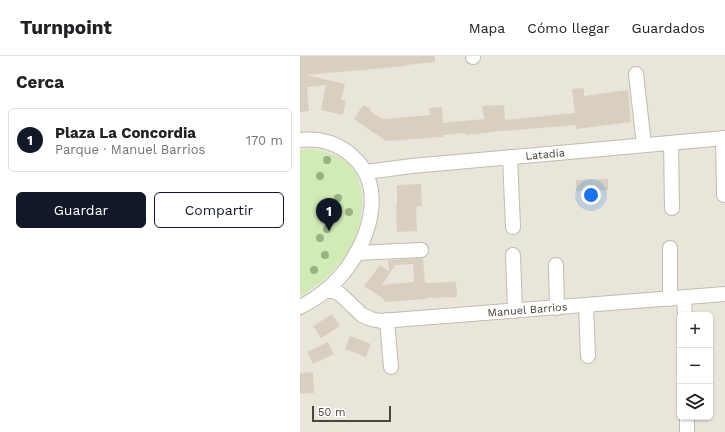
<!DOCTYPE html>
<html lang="es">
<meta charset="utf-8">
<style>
body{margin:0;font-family:"Work Sans",sans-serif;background:#f2f2f2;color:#202124}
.controls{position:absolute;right:12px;bottom:12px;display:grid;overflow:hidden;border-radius:6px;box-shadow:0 1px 3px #0004}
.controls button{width:36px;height:36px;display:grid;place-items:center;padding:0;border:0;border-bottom:1px solid #e0e0e0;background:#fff;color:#202124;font:20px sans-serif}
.scale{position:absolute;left:12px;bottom:10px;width:79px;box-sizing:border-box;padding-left:4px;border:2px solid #4b4439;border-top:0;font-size:11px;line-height:14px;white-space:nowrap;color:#4b4439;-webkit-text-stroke:3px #fff;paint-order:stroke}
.you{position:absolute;left:291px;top:139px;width:14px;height:14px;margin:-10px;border:3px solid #fff;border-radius:50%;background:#1a73e8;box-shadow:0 0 0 6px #1a73e833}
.badge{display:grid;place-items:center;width:26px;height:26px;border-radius:50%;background:#111827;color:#fff;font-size:13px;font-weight:700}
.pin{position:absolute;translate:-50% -33px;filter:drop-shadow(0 1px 2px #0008)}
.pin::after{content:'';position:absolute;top:21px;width:14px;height:12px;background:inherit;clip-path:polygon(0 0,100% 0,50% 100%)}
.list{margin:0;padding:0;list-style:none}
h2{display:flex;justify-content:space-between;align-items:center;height:52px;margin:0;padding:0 16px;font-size:17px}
h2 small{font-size:13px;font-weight:400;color:#757577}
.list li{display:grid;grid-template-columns:26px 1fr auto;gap:12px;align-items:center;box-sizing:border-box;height:64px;margin:0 8px 8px;padding:0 8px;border:1px solid #e0e0e0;border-radius:6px}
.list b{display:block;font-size:15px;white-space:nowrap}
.list p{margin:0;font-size:13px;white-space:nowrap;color:#757577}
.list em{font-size:13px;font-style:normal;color:#757577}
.actions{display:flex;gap:8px;padding:12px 16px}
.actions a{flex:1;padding:9px 0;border:1px solid #111827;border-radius:6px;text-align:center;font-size:14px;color:#111827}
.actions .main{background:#111827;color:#fff}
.icon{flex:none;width:22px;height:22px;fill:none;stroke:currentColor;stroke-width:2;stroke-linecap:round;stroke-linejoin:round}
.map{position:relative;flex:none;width:425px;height:376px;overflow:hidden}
header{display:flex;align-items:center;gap:24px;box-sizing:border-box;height:56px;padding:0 20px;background:#fff;border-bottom:1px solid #e0e0e0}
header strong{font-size:19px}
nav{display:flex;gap:22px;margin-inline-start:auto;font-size:14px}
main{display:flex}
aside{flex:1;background:#fff}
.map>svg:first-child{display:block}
</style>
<header>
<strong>Turnpoint</strong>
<nav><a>Mapa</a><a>Cómo llegar</a><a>Guardados</a></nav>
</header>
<main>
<aside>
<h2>Cerca<small></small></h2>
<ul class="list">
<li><span class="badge">1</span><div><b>Plaza La Concordia</b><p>Parque · Manuel Barrios</p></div><em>170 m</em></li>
</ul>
<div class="actions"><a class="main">Guardar</a><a>Compartir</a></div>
</aside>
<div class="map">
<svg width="425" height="376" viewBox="0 0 425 376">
<rect width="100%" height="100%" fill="#f6f3ec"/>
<path fill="#eae5da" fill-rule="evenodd" d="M 0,0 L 425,0 L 425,376 L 0,376 ZM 380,259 L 410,259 L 410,361 L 380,361 Z"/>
<path fill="#d2eab5" d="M 12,93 C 24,96 36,98 46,106 C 73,127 61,179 44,202 C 32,218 17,230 0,240 L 0,94 Z"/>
<path fill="#d8cfc1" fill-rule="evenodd" d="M 0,0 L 135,0 L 135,6 L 105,9 L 106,10 L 6,19 L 45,28 L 41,44 L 46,45 L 43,59 L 21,54 L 26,29 L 7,31 L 9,55 L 0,56 Z
M 284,32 L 284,40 L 328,34 L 331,66 L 276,73 L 276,69 L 201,75 L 166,79 L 165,77 L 143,79 L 143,81 L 86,85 L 54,63 L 63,49 L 71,53 L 70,55 L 82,63 L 130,59 L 129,52 L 142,51 L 143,67 L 184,63 L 182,50 L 191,49 L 192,50 L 204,49 L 205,64 L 275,57 L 272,33 Z
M 308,123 L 308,134 L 276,135 L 276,124 Z
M 121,128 L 122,150 L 116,151 L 117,175 L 97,176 L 96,149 L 97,149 L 97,129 Z
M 123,202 L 125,227 L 156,226 L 157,241 L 126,242 L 126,243 L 84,246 L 84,243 L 64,230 L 80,209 L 89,215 L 88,204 ZM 113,208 L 114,226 L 82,229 L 95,209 Z
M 32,258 L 40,270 L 21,282 L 13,270 Z
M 50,280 L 71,288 L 66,301 L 45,293 Z
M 28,286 L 34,298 L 13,308 L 7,296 Z
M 13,316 L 14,337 L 0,338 L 0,317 Z"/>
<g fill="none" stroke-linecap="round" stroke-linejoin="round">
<g stroke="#c2bbae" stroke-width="16">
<g id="minor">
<path d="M 173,0 L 173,1"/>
<path d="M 336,18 L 344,89"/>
<path d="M 423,82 L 424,139"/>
<path d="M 0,84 C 19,82 37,87 51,99 C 90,131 67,191 39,222 C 28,234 14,244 0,251"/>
<path d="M 371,87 L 372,152"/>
<path d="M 210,101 L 213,171"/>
<path id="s1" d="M 66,116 L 112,110 L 425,82"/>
<path d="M 370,192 L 370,243"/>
<path d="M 56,197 L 121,194"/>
<path d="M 213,199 L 215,255"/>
<path d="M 256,209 L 257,252"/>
<path id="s2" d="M 25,235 L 33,235 L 40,238 L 62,259 L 71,263 L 81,265 L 425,238"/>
<path d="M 384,242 L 385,259"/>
<path d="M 286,250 L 288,300"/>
<path d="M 87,264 L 91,311"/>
<path d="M 387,361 L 387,376"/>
</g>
</g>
<use href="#minor" stroke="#fff" stroke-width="14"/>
</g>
<g fill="#97b381">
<circle cx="27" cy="104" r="4"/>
<circle cx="20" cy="120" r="4"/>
<circle cx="38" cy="142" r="4"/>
<circle cx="35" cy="155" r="4"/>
<circle cx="49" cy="156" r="4"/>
<circle cx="27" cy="173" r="4"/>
<circle cx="20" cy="182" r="4"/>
<circle cx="25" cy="199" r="4"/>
<circle cx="14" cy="214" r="4"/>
</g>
<g text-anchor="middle" stroke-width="3.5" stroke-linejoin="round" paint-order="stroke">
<g font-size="11" fill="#4b4439" stroke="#fff">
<text dy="4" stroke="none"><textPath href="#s1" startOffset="180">Latadía</textPath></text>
<text dy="4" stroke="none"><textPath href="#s2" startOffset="213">Manuel Barrios</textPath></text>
</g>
</g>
</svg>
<div class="controls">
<button>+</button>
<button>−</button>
<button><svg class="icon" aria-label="layers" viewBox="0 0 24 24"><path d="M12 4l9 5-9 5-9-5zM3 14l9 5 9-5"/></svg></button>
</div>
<div class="scale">50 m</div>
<div class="you"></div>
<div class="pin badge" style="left:29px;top:175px">1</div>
</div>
</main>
